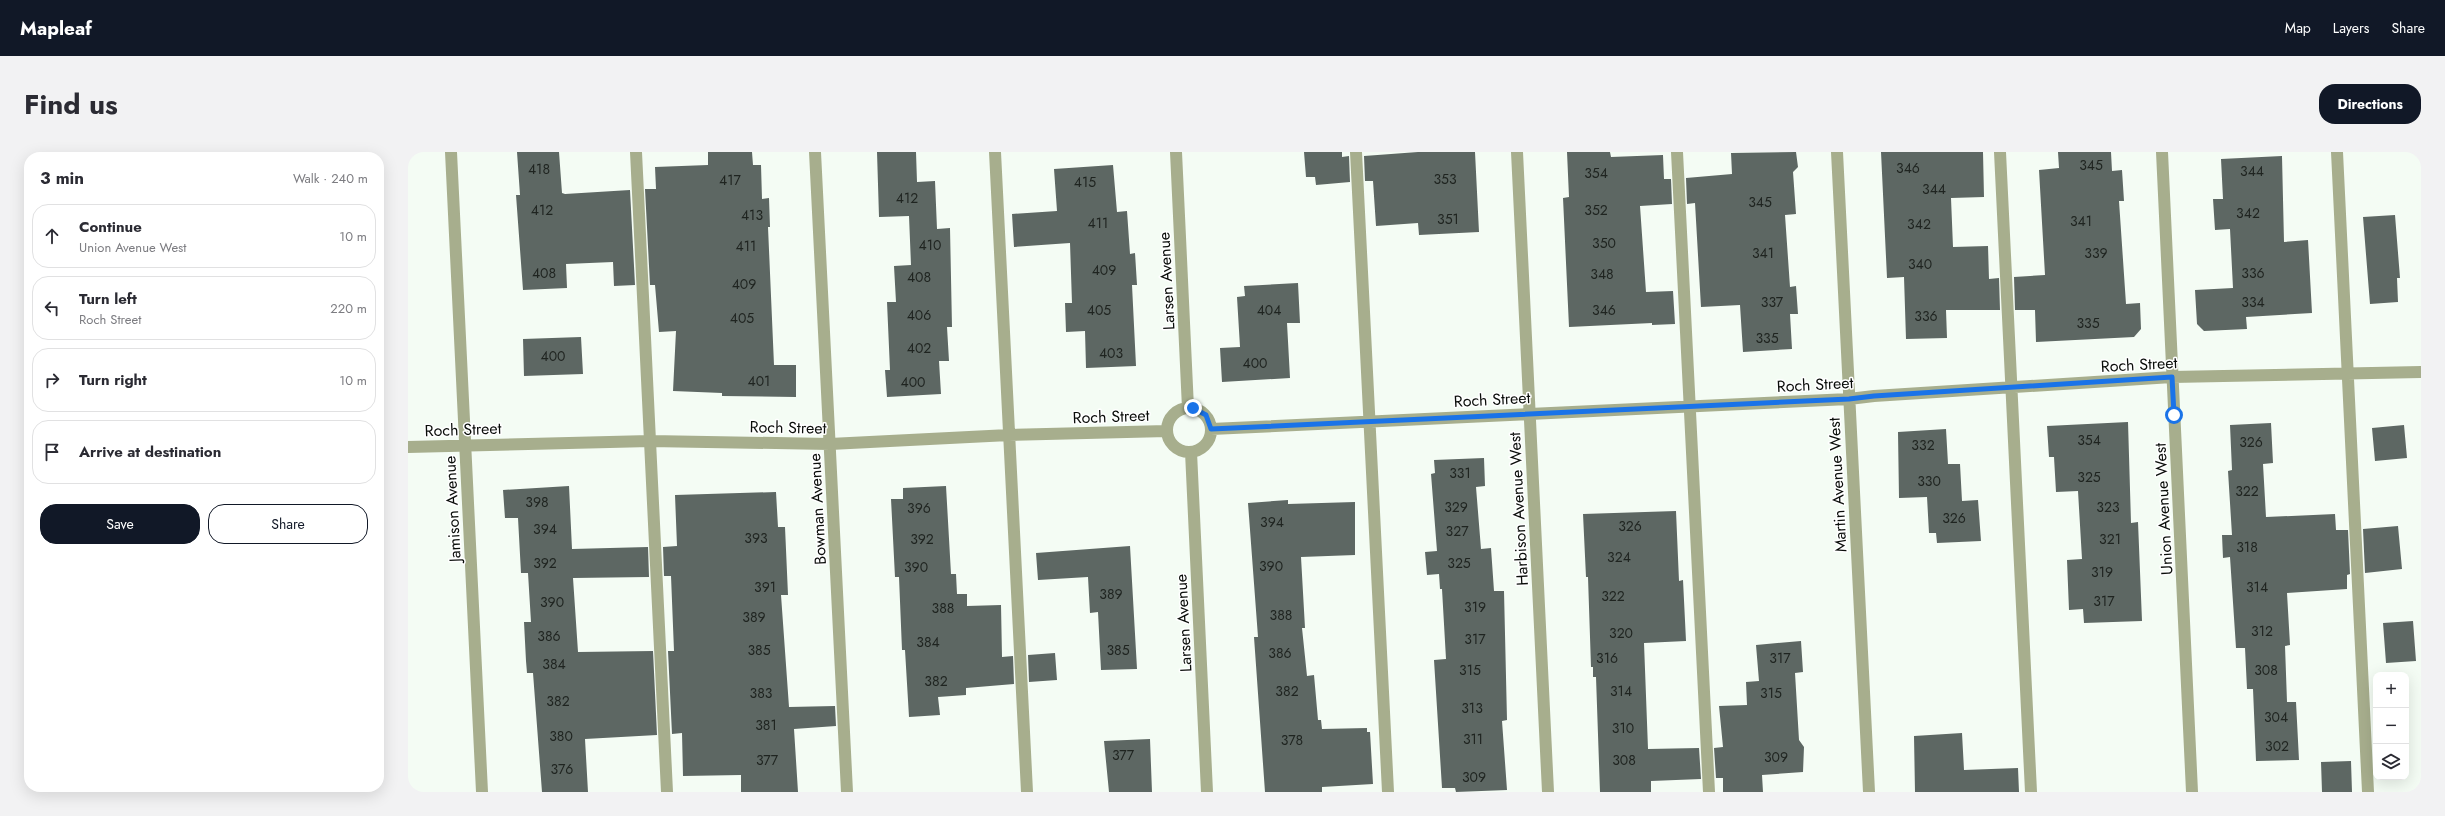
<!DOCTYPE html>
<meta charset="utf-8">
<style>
body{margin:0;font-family:Jost,sans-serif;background:#f2f2f3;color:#2b2b33}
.controls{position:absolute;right:12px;bottom:12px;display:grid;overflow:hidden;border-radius:8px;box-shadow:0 4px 16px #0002}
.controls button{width:36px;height:36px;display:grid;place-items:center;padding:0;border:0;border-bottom:1px solid #e1e1e2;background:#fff;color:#2b2b33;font:20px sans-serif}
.stop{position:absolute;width:12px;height:12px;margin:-9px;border:3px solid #1a73e8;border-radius:50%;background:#fff}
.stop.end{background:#1a73e8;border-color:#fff;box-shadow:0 1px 4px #0008}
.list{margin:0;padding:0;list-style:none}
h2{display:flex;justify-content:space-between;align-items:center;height:52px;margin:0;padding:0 16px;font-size:17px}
h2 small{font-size:13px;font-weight:400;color:#7c7c81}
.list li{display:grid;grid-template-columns:26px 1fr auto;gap:12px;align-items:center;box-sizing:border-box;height:64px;margin:0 8px 8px;padding:0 8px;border:1px solid #e1e1e2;border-radius:16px}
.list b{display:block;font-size:15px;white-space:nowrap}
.list p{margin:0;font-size:13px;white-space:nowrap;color:#7c7c81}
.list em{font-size:13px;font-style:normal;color:#7c7c81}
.actions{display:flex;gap:8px;padding:12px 16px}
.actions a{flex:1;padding:9px 0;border:1px solid #111827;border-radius:16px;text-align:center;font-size:14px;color:#111827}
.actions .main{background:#111827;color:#fff}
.icon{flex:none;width:22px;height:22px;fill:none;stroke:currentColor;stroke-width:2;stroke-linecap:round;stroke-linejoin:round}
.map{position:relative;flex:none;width:2013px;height:640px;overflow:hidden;border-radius:16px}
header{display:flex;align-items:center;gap:24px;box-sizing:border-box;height:56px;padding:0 20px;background:#111827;color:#fff}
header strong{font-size:19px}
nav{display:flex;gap:22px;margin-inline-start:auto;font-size:14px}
.intro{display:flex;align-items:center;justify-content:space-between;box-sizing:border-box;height:96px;padding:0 24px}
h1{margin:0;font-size:28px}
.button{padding:10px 18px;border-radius:16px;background:#111827;color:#fff;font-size:14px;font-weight:700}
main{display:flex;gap:24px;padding:0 24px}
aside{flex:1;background:#fff;border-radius:16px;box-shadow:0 4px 16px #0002}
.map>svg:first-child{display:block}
</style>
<header>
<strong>Mapleaf</strong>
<nav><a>Map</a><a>Layers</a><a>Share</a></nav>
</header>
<div class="intro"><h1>Find us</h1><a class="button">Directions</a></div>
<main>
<aside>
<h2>3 min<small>Walk · 240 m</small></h2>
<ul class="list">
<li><svg class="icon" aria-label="ahead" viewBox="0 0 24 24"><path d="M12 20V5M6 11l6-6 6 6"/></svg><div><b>Continue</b><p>Union Avenue West</p></div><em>10 m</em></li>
<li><svg class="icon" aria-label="left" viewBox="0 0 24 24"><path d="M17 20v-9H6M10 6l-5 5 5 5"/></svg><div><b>Turn left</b><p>Roch Street</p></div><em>220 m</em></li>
<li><svg class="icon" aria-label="right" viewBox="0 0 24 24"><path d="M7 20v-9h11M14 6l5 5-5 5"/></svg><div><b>Turn right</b></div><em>10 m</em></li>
<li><svg class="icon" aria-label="arrive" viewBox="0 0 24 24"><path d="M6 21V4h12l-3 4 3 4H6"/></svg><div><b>Arrive at destination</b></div></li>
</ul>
<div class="actions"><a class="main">Save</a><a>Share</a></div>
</aside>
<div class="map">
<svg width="2013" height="640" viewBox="0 0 2013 640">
<rect width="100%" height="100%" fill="#f4fcf4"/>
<path fill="#5d6763" d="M 109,0 L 151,0 L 154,41 L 157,42 L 222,38 L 227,133 L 206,134 L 205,110 L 158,112 L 159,136 L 115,138 L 108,43 L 112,43 Z
M 300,0 L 344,0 L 345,13 L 353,13 L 354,47 L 361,46 L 362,75 L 360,75 L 366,213 L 388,213 L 388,245 L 314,244 L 314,241 L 265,239 L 268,179 L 251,180 L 247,133 L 242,133 L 237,37 L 248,37 L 247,15 L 300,13 Z
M 469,0 L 508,0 L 509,30 L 527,29 L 529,77 L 542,76 L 544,175 L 539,175 L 541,209 L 531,209 L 533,242 L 479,245 L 477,218 L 482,218 L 479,150 L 488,150 L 486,114 L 503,113 L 501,64 L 471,65 Z
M 896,0 L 934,0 L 934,5 L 941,4 L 942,30 L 908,33 L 907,25 L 898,25 Z
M 1010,0 L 1067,0 L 1071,80 L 1011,83 L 1010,71 L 968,74 L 965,29 L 957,29 L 956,4 Z
M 1159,0 L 1202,0 L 1203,5 L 1255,3 L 1256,27 L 1263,27 L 1264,52 L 1232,54 L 1238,140 L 1265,139 L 1267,172 L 1244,173 L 1244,171 L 1161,175 L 1155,46 L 1161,45 Z
M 1388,0 L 1390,15 L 1385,20 L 1388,62 L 1377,63 L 1382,135 L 1388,134 L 1390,162 L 1382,162 L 1384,197 L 1335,200 L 1332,153 L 1293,155 L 1287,51 L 1279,52 L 1278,26 L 1324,22 L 1323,1 Z
M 1473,0 L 1575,0 L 1576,45 L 1543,46 L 1545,95 L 1580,94 L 1581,127 L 1591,126 L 1592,158 L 1538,158 L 1539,186 L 1498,187 L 1496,125 L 1479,126 Z
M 1650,0 L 1703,0 L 1704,19 L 1714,18 L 1716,49 L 1711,49 L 1718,152 L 1732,151 L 1733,177 L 1726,185 L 1628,190 L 1627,158 L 1607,158 L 1606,125 L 1637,123 L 1631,18 L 1651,16 Z
M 1874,4 L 1876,90 L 1900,88 L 1904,161 L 1838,165 L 1839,177 L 1796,179 L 1789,172 L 1787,138 L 1825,136 L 1822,77 L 1807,78 L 1805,47 L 1815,47 L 1813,7 Z
M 705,13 L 709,60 L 719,59 L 722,102 L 727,101 L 729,133 L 724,133 L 728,214 L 678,216 L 677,179 L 658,180 L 657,151 L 664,151 L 662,91 L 606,95 L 604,62 L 649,59 L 646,17 Z
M 1987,63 L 1992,126 L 1989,126 L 1990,150 L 1962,152 L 1955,65 Z
M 890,131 L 892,171 L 879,171 L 882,226 L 814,230 L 812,196 L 832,195 L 829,145 L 837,144 L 836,134 Z
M 173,185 L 175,222 L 116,224 L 115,187 Z
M 1720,270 L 1723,371 L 1730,370 L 1734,469 L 1676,471 L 1675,457 L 1661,458 L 1659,408 L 1674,407 L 1670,339 L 1648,340 L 1646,305 L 1641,305 L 1639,274 Z
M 1863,271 L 1865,311 L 1855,312 L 1858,365 L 1927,362 L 1928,378 L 1940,378 L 1942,422 L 1939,423 L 1939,437 L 1879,441 L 1882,493 L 1877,494 L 1879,550 L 1888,550 L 1891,608 L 1848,609 L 1845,537 L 1839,537 L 1837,496 L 1828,496 L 1822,405 L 1815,406 L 1814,383 L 1824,383 L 1820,319 L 1824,318 L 1822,273 Z
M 1996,273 L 1999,306 L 1967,309 L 1964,276 Z
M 1538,277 L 1540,312 L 1552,312 L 1554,349 L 1570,348 L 1573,389 L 1529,391 L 1528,381 L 1521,381 L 1519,345 L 1491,346 L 1490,280 Z
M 1076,306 L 1077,334 L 1068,335 L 1073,397 L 1083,396 L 1086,439 L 1096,439 L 1099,568 L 1094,569 L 1099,638 L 1048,640 L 1047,636 L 1034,636 L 1026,508 L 1038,507 L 1034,437 L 1032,437 L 1031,422 L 1019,423 L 1017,400 L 1029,399 L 1023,322 L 1027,321 L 1026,308 Z
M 161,334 L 164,397 L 240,395 L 241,425 L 165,426 L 170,500 L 245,499 L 249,583 L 177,587 L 180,640 L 134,640 L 125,521 L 119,521 L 118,509 L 116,470 L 123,470 L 120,421 L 113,421 L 110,366 L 97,366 L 95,338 Z
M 538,334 L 543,422 L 548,422 L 549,442 L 559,442 L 559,454 L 593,453 L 594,505 L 605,504 L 606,532 L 558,536 L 558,543 L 530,545 L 532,563 L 501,565 L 497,498 L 494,498 L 491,425 L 487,425 L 483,347 L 495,347 L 495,336 Z
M 368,340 L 370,375 L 377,375 L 380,443 L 373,443 L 381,555 L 427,554 L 428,574 L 386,577 L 390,640 L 333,640 L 333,623 L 275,624 L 274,581 L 264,582 L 260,499 L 266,499 L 263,424 L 256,424 L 255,395 L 269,394 L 267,343 Z
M 880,348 L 880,352 L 947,350 L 947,403 L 893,405 L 897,476 L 894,476 L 899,524 L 906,523 L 910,568 L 913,568 L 914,577 L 959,576 L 959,580 L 962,580 L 965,632 L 914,635 L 914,640 L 857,640 L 846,485 L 850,485 L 840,351 Z
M 1268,359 L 1271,429 L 1275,428 L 1278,489 L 1236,491 L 1240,597 L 1291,596 L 1293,627 L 1243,629 L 1243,640 L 1192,640 L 1188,525 L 1185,525 L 1185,515 L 1183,515 L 1180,425 L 1178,425 L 1175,362 Z
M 1990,374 L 1994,417 L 1957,421 L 1955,377 Z
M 722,394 L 729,517 L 693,518 L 690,460 L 682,461 L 680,425 L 630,428 L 628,401 Z
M 2005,469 L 2008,509 L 1978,511 L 1975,471 Z
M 1393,489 L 1395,520 L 1387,521 L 1391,588 L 1396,595 L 1395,620 L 1354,623 L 1355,640 L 1315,640 L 1315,626 L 1308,626 L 1306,596 L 1315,595 L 1311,554 L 1339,553 L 1338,530 L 1351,529 L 1348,493 Z
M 647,501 L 649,528 L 621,530 L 620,503 Z
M 1554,581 L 1556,618 L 1610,616 L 1611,640 L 1507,640 L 1506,584 Z
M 742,587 L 744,640 L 701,640 L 696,589 Z
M 1943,609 L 1944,640 L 1914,640 L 1913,610 Z"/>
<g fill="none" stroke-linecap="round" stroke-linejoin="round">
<path stroke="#a7ae8d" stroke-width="12" d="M 43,0 L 74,640
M 228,0 L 259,640
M 407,0 L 439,640
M 587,0 L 619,640
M 768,0 L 780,256
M 948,0 L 980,640
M 1109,0 L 1140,640
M 1269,0 L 1301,640
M 1429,0 L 1461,640
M 1592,0 L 1623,640
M 1754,0 L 1784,640
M 1929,0 L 1960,640
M759 278a22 22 0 1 1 44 0a22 22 0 1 1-44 0Z
M 803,277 L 1441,247 L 1466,244 L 1764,225 L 2013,220
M 0,295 L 242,289 L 422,292 L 601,283 L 759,279
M 783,300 L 799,640"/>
</g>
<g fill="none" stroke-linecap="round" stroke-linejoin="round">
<path stroke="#1a73e8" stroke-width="5" d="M 785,256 L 798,263 L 803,277 L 1441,247 L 1466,244 L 1764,225 L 1766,263"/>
</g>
<g text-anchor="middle" stroke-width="3" stroke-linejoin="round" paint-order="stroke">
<g font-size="14" fill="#1f2420">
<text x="1683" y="18">345</text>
<text x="1500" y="21">346</text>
<text x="131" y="22">418</text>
<text x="1844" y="24">344</text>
<text x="1188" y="26">354</text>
<text x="1037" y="32">353</text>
<text x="322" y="33">417</text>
<text x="677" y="35">415</text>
<text x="1526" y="42">344</text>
<text x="499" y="51">412</text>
<text x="1352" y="55">345</text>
<text x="134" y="63">412</text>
<text x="1188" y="63">352</text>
<text x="1840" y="66">342</text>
<text x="344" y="68">413</text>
<text x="1040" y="72">351</text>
<text x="1673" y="74">341</text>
<text x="690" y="76">411</text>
<text x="1511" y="77">342</text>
<text x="1196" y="96">350</text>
<text x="522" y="98">410</text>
<text x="338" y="99">411</text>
<text x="1355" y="106">341</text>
<text x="1688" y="106">339</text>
<text x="1512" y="117">340</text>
<text x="696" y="123">409</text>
<text x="136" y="126">408</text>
<text x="1845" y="126">336</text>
<text x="1194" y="127">348</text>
<text x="511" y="130">408</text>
<text x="336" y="137">409</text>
<text x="1364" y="155">337</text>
<text x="1845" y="155">334</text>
<text x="691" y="163">405</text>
<text x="861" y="163">404</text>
<text x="1196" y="163">346</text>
<text x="511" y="168">406</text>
<text x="1518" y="169">336</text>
<text x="334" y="171">405</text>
<text x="1680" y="176">335</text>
<text x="1359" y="191">335</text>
<text x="511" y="201">402</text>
<text x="703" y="206">403</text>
<text x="145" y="209">400</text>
<text x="847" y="216">400</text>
<text x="351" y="234">401</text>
<text x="505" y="235">400</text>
<text x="1681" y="293">354</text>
<text x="1843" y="295">326</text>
<text x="1515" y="298">332</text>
<text x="1052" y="326">331</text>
<text x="1681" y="330">325</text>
<text x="1521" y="334">330</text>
<text x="1839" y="344">322</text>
<text x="129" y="355">398</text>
<text x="1048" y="360">329</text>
<text x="1700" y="360">323</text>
<text x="511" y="361">396</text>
<text x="1546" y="371">326</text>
<text x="864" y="375">394</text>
<text x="1222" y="379">326</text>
<text x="137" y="382">394</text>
<text x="1049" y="384">327</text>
<text x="348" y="391">393</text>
<text x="514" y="392">392</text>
<text x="1702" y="392">321</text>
<text x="1839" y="400">318</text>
<text x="1211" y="410">324</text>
<text x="137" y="416">392</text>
<text x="1051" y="416">325</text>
<text x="863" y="419">390</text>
<text x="508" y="420">390</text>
<text x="1694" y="425">319</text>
<text x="357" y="440">391</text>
<text x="1849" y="440">314</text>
<text x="703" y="447">389</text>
<text x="1205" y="449">322</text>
<text x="1696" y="454">317</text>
<text x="144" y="455">390</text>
<text x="1067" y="460">319</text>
<text x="535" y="461">388</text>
<text x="873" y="468">388</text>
<text x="346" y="470">389</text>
<text x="1854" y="484">312</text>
<text x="1213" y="486">320</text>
<text x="141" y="489">386</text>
<text x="1067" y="492">317</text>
<text x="520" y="495">384</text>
<text x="351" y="503">385</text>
<text x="710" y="503">385</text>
<text x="872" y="506">386</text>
<text x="1199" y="511">316</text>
<text x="1372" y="511">317</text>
<text x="146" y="517">384</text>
<text x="1062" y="523">315</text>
<text x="1858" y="523">308</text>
<text x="528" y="534">382</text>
<text x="879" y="544">382</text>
<text x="1213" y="544">314</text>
<text x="353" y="546">383</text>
<text x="1363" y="546">315</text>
<text x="150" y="554">382</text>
<text x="1064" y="561">313</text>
<text x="1868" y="570">304</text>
<text x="358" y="578">381</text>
<text x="1215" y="581">310</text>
<text x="153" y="589">380</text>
<text x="1065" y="592">311</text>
<text x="884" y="593">378</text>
<text x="1869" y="599">302</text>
<text x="715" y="608">377</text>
<text x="1368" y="610">309</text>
<text x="359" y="613">377</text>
<text x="1216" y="613">308</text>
<text x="154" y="622">376</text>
<text x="1066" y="630">309</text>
</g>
<g font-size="16" fill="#0a0d0a" stroke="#fff">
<text transform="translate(758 129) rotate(-93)" y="6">Larsen Avenue</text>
<text transform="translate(1731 212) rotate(-3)" y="6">Roch Street</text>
<text transform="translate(1407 232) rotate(-3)" y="6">Roch Street</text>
<text transform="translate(1084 247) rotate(-3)" y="6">Roch Street</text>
<text transform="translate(703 264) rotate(-2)" y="6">Roch Street</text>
<text transform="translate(380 275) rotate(1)" y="6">Roch Street</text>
<text transform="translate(55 277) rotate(-2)" y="6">Roch Street</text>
<text transform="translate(1429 333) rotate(-93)" y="6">Martin Avenue West</text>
<text transform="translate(44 357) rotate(-93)" y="6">Jamison Avenue</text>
<text transform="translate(409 357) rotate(-93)" y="6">Bowman Avenue</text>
<text transform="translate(1110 357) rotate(-93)" y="6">Harbison Avenue West</text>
<text transform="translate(1755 357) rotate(-93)" y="6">Union Avenue West</text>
<text transform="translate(775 471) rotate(-93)" y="6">Larsen Avenue</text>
</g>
</g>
</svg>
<div class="controls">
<button>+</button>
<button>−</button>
<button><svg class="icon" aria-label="layers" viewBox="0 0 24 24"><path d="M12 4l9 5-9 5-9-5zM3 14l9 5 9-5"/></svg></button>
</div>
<div class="stop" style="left:1766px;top:263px"></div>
<div class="stop end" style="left:785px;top:256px"></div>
</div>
</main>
